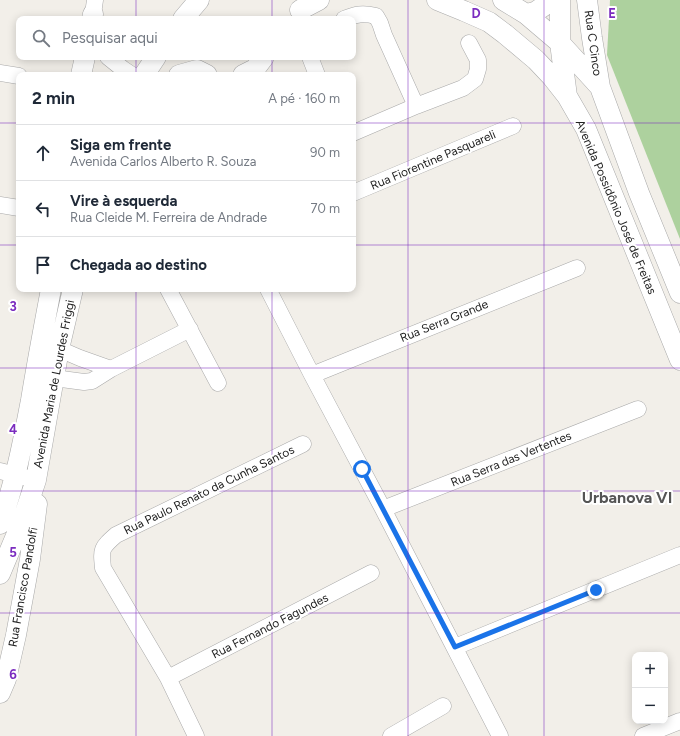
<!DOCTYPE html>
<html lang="pt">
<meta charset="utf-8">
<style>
body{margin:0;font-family:Figtree,sans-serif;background:#f6f6f7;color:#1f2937}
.controls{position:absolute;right:12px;bottom:12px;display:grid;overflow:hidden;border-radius:8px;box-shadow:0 2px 10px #0003}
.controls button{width:36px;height:36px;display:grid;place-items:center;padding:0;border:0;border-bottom:1px solid #e0e1e3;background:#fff;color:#1f2937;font:20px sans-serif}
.stop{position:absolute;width:12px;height:12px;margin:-9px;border:3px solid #1a73e8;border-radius:50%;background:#fff}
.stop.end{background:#1a73e8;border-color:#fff;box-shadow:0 1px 4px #0008}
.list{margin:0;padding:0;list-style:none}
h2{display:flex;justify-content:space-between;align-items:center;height:52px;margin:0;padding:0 16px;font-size:17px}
h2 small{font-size:13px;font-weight:400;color:#747a83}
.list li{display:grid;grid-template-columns:26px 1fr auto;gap:12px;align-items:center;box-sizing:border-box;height:56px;padding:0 16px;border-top:1px solid #e0e1e3}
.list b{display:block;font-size:15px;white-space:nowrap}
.list p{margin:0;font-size:13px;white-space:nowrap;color:#747a83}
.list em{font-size:13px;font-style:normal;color:#747a83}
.icon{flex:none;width:22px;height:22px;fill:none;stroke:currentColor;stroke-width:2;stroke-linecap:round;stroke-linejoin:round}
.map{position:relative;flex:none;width:680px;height:736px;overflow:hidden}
.search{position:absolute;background:#fff;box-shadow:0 2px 10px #0003;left:16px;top:16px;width:340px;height:44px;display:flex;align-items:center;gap:10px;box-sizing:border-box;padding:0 14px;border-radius:8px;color:#747a83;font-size:15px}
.panel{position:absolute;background:#fff;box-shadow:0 2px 10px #0003;left:16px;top:72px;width:340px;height:220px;border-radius:8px}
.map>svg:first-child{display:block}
</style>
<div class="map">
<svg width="680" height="736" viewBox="0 0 680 736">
<rect width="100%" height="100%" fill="#f2efe9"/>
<path fill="#add19e" d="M 610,0 L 680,0 L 680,239 L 607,55 Z"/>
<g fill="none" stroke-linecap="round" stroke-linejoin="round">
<g stroke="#a9a9a9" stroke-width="17">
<path id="minor" d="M 94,19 L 93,14 L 95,0
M 344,19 C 356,14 363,13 376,16 L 380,23 L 384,35 L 416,106
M 108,57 L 123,69 L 132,75
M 310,57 L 317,75
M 0,73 L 19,76
M 353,133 L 416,106 L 463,88 L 475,79 L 478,69 L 478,60 L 469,43
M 353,193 L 513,126
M 0,205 L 19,208
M 168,289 L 218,383
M 268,289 L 312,375 L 383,509 L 500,736
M 59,349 L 80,358 L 111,369
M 312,375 L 577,268
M 54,378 L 84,382 L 92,381 L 111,369 L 190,329
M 0,471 L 36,480
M 383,509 L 638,409
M 455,647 L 680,555
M 168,678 L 371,573
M 196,736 L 168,678 L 103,568 C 101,549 101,548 116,535 L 303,444
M 391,736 L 443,706
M 643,736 L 680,721"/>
</g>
<g stroke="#a9a9a9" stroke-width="21">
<path id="tertiary" d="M 437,0 L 464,11 L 489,22 L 505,34 L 536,60 L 552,77 L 567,96 L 586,129 L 680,360
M 503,0 L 526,14 L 560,43 L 600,87 L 639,193 L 680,293
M 560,0 L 560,43 L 567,96
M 587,0 L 592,38 L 600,87
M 300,10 L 319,0
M 526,14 L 535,12 L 553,0
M 92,19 L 93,14
M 183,19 L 199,0
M 81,75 L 85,57
M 144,75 L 156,57
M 179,75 L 197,70 L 207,75
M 243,75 L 255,69 L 264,57
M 0,524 C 15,484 23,442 31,400 C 37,363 44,326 51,289
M 0,574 L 23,519 L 36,480 L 59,349 L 73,289
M 0,693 L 6,679 L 16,635 L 30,559 L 37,504"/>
</g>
<use href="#minor" stroke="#fff" stroke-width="16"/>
<use href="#tertiary" stroke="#fff" stroke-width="20"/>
</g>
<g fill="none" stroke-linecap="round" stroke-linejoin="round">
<path stroke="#1a73e8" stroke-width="5" d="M 362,469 L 455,647 L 596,590"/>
</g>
<path fill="none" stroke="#7b2cbf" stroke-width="1" stroke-opacity="0.55" d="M 136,0 L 136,19M 272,0 L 272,19M 408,0 L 408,736M 544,0 L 544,736M 136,57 L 136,75M 272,57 L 272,75M 0,123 L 19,123M 353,123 L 680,123M 0,245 L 19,245M 353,245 L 680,245M 136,289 L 136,736M 272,289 L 272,736M 0,368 L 680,368M 0,491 L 680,491M 0,613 L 680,613"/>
<g text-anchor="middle" stroke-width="4" stroke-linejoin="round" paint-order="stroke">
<g font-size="12" fill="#222" stroke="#fff">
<text transform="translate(593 43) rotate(82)" y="4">Rua C Cinco</text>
<text transform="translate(433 160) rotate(-23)" y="4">Rua Fiorentine Pasquareli</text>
<text transform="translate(616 207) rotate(67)" y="4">Avenida Possidônio José de Freitas</text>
<text transform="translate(444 321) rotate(-22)" y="4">Rua Serra Grande</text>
<text transform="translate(54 384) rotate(-79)" y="4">Avenida Maria de Lourdes Friggi</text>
<text transform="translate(511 459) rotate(-22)" y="4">Rua Serra das Vertentes</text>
<text transform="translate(209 490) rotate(-26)" y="4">Rua Paulo Renato da Cunha Santos</text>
<text transform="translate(23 587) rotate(-80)" y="4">Rua Francisco Pandolfi</text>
<text transform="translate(270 626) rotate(-27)" y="4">Rua Fernando Fagundes</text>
</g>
<g font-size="16" font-weight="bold" fill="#555" stroke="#fff">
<text x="627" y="503">Urbanova VI</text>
</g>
</g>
<g font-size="13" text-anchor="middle" font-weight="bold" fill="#7b2cbf" stroke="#fff" stroke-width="4" stroke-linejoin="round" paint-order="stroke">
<text x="476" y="18">D</text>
<text x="612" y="18">E</text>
<text x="13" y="311">3</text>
<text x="13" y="434">4</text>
<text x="13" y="557">5</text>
<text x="13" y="679">6</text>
</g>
</svg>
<div class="controls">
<button>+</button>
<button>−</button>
</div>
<div class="stop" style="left:362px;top:469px"></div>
<div class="stop end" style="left:596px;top:590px"></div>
<div class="search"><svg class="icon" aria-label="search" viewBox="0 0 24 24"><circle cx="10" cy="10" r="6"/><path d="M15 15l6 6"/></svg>Pesquisar aqui</div>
<section class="panel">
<h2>2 min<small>A pé · 160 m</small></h2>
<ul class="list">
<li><svg class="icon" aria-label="ahead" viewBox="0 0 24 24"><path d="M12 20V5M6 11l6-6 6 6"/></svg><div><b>Siga em frente</b><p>Avenida Carlos Alberto R. Souza</p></div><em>90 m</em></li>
<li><svg class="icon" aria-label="left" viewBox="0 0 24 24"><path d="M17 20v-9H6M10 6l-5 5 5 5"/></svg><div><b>Vire à esquerda</b><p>Rua Cleide M. Ferreira de Andrade</p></div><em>70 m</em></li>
<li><svg class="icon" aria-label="arrive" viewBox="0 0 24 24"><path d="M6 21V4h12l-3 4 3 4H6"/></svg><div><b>Chegada ao destino</b></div></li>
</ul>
</section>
</div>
